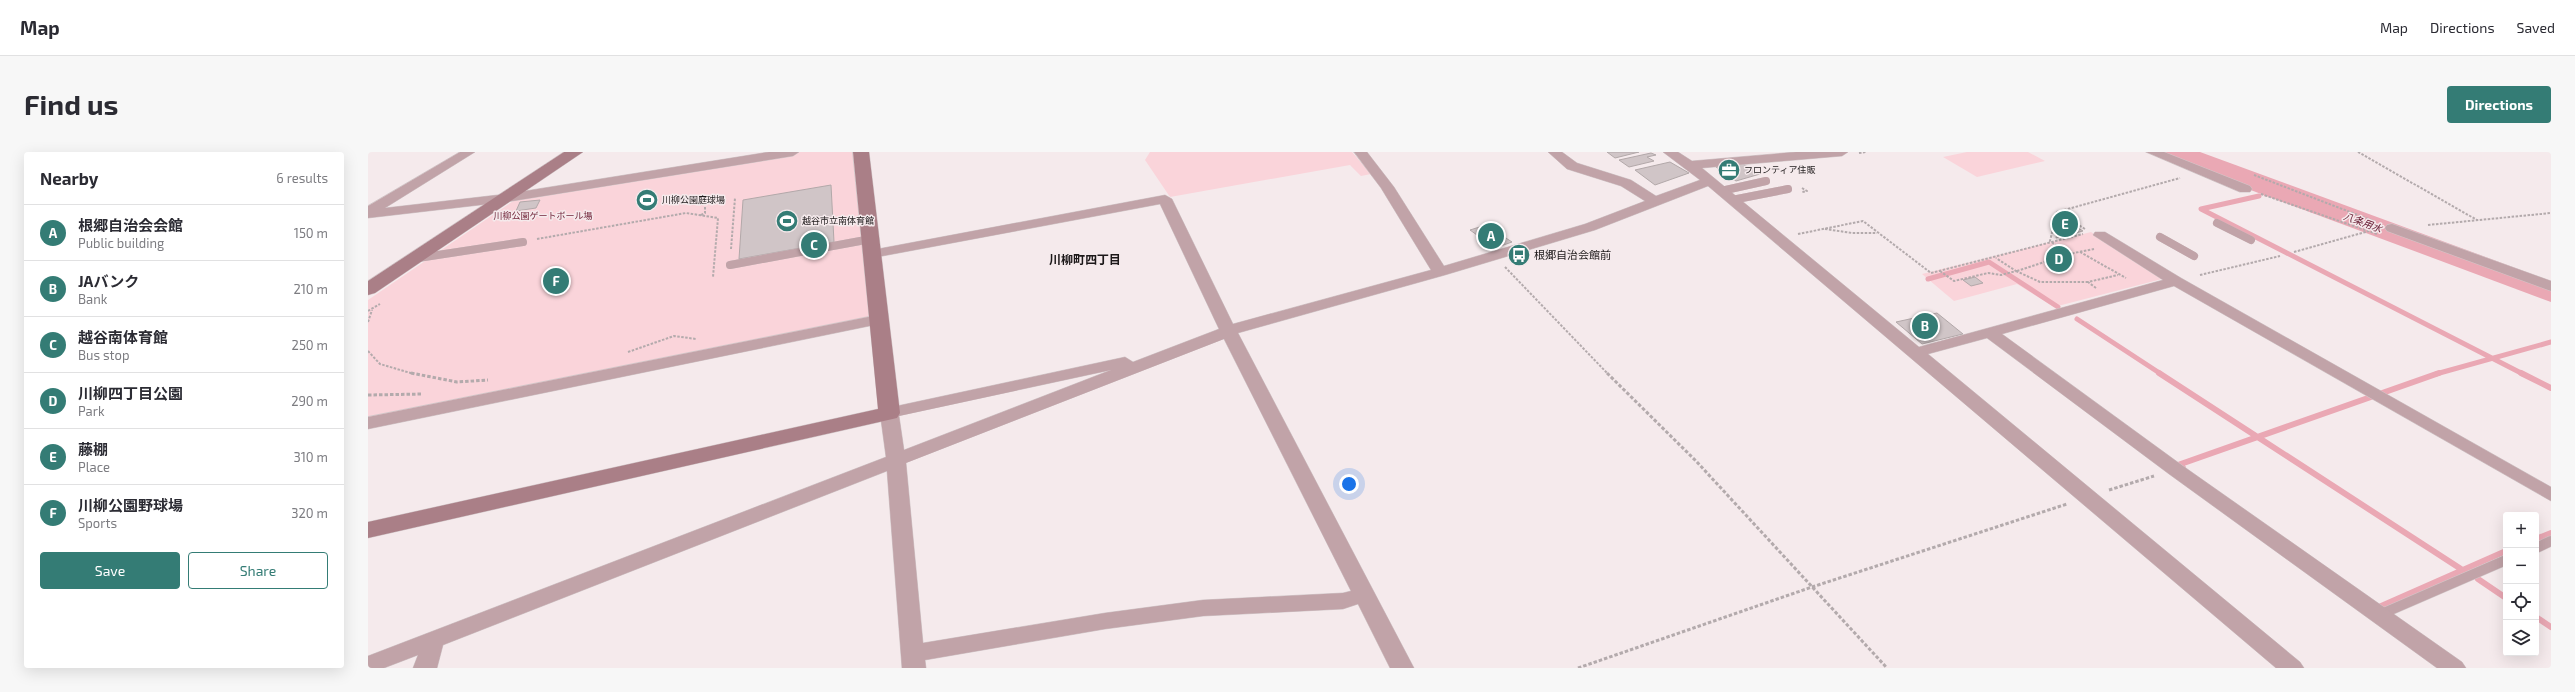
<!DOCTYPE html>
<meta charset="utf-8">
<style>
body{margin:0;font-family:"Exo 2","Noto Sans JP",sans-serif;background:#f7f7f7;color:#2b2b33}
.controls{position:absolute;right:12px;bottom:12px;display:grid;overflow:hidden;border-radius:4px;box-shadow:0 4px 16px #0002}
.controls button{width:36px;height:36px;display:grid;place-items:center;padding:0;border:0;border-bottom:1px solid #e1e1e2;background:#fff;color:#2b2b33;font:20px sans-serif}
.you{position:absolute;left:981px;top:332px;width:14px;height:14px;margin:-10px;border:3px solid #fff;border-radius:50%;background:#1a73e8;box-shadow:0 0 0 6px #1a73e833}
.badge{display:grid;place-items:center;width:26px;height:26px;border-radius:50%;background:#347c75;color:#fff;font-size:13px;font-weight:700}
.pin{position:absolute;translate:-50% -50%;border:2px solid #fff;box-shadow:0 1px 4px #0006}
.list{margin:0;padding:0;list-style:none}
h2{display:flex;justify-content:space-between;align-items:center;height:52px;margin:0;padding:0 16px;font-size:17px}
h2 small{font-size:13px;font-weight:400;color:#7c7c81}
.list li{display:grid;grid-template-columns:26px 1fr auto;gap:12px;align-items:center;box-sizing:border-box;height:56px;padding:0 16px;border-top:1px solid #e1e1e2}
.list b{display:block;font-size:15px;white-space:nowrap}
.list p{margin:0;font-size:13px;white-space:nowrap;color:#7c7c81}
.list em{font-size:13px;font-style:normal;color:#7c7c81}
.actions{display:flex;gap:8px;padding:12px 16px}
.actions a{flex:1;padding:9px 0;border:1px solid #347c75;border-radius:4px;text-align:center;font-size:14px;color:#347c75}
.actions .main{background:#347c75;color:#fff}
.icon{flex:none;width:22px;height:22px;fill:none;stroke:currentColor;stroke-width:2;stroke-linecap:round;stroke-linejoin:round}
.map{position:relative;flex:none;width:2183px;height:516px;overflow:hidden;border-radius:4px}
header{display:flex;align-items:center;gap:24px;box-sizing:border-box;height:56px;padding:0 20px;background:#fff;border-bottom:1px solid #e1e1e2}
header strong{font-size:19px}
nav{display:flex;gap:22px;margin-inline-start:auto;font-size:14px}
.intro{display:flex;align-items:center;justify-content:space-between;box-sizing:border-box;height:96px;padding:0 24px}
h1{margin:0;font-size:28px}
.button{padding:10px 18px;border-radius:4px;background:#347c75;color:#fff;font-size:14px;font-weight:700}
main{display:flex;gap:24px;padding:0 24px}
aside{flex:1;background:#fff;border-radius:4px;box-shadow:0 4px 16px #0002}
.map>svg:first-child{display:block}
</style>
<header>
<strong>Map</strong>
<nav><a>Map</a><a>Directions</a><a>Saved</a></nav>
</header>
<div class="intro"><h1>Find us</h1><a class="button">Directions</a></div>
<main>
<aside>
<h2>Nearby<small>6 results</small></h2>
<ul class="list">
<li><span class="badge">A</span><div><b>根郷自治会会館</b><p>Public building</p></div><em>150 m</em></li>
<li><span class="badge">B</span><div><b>JAバンク</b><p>Bank</p></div><em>210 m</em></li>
<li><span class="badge">C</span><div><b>越谷南体育館</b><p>Bus stop</p></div><em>250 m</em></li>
<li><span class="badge">D</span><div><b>川柳四丁目公園</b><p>Park</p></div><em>290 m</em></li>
<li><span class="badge">E</span><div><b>藤棚</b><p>Place</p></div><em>310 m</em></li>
<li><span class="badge">F</span><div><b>川柳公園野球場</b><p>Sports</p></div><em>320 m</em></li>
</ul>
<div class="actions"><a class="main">Save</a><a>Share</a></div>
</aside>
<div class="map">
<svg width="2183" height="516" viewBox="0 0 2183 516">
<rect width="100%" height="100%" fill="#f5eaec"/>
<path fill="#fad4da" d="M 430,0 L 486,0 L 510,168 L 0,269 L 0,148 L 151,45 Z
M 782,0 L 984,0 L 1003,22 L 993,24 L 982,13 L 802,45 L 777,8 Z
M 1599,0 L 1660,0 L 1677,9 L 1609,25 L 1575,5 Z
M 1723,80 L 1794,125 L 1794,127 L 1686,155 L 1649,132 L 1586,149 L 1554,122 Z"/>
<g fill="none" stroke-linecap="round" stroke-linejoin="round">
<path stroke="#eaa8b4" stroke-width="5" d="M 1898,42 L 1909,40
M 1891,44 L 1833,57 L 2155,222
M 1560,127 L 1621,110 L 1690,155
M 1709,167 L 1793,222
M 2068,222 L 2183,190"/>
<path stroke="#eaa8b4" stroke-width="6" d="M 1791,221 L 2093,417
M 2153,221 L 2183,236
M 1815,316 L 1810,313 L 2071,221
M 2168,387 L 2183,381
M 2110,427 L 2138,446
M 2011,455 L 2138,399
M 2168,465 L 2183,475"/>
<path fill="#eaa8b4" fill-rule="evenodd" d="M 1793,0 L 1832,0 L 2183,129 L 2183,150 L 1797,6 Z"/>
</g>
<path fill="#d0c5c7" stroke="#b2a8a9" d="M 1239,0 L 1271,0 L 1247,6 Z
M 1283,1 L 1288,3 L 1279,5 L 1286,9 L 1261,15 L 1251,8 Z
M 1302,10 L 1321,21 L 1287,33 L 1267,18 Z
M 1373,11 L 1392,22 L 1368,29 L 1348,15 Z
M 463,33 L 466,90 L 371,107 L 375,48 Z
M 172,48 L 168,56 L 148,59 L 152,50 Z
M 1692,65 L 1715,79 L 1688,86 Z
M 1118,73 L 1144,90 L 1127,96 L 1102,78 Z
M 1607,125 L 1615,131 L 1603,134 L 1595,128 Z
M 1569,161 L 1595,182 L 1554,192 L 1528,170 Z"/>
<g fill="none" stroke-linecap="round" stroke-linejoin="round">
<g stroke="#d2c8ca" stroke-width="8">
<path id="lane-far1" d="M 1353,39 L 1398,29
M 1364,48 L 1420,37
M 1849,71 L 1883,88
M 1792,85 L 1826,104
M 50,106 L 155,90
M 362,113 L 503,87"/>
</g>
<g stroke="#d2c8ca" stroke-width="11">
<path id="lane" d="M 2168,396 L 2183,389
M 2011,463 L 2138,408"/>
</g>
<g stroke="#d2c8ca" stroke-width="1">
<path id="street" d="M 92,0 L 107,0 L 17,56 L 138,42 L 401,0 L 431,0 L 425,4 L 138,50 L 0,66 L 0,54 Z
M 986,0 L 999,0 L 1026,35 L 1076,114 L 1217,72 L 1277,49 L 1253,34 L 1199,17 L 1180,0 L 1194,0 L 1209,11 L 1263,28 L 1288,44 L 1332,28 L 1295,0 L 1310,0 L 1324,9 L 1428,0 L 1480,0 L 1474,4 L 1334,16 L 1551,195 L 1795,128 L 1725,83 L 1727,80 L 1737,80 L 1813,126 L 2183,335 L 2183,349 L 1806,134 L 1634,182 L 1815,314 L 2094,510 L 2098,516 L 2069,516 L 1801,322 L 1619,186 L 1560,202 L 1932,510 L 1936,516 L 1908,516 L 1340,34 L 1227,78 L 1077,123 L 870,181 L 1046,516 L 1022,516 L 990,452 L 975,457 L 835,464 L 737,477 L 557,508 L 558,516 L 534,516 L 519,319 L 75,493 L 69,516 L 45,516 L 50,503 L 16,516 L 0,516 L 0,504 L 518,305 L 512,261 L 515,257 L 757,205 L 765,210 L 851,177 L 792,52 L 504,106 L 499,105 L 497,102 L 499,99 L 797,43 L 804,47 L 865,172 L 1063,118 L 1013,36 ZM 856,187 L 983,439 L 975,441 L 835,448 L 737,461 L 555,491 L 538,311 ZM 743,218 L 536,298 L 531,264 Z
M 1778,0 L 1796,0 L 1882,34 L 1884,37 L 1882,40 L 1872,40 Z
M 2024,72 L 2183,129 L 2183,139 L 2019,79 L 2017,76 L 2019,73 Z
M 510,163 L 518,168 L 516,171 L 0,277 L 0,265 Z"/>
</g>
<g stroke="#d2c8ca" stroke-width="1">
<path id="secondary" d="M 196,0 L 215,0 L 7,141 L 0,143 L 0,129 Z
M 485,0 L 501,0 L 532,261 L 529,266 L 0,386 L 0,370 L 510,257 Z"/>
</g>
<path stroke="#b3aaac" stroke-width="2" stroke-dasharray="2.5 1.5" stroke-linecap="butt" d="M 1990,0 L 2109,68
M 1491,1 L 1498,0
M 1886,23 L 2008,70
M 1434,36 L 1439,39 L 1434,40
M 1893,42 L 2009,82
M 1689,60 L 1682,89 L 1701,102 L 1726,97
M 333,63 L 337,61 L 337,55
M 2060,73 L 2183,61
M 1457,77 L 1484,81 L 1509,81
M 1717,77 L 1689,60 L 1812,26
M 1430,82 L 1495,69 L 1563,121 L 1715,82
M 169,87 L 318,61 L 350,66 L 345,125
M 363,97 L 367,46
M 1712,100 L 1758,126
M 1926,100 L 2001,79
M 1137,115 L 1240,222
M 1572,119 L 1586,129 L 1620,121 L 1633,123 L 1648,119 L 1628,106
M 1648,119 L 1672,130 L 1720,130
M 1649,119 L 1701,102
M 1832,123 L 1912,104
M 1728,136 L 1720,130 L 1750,123
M 0,159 L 12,152
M 0,170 L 4,158
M 0,199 L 12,212 L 46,222
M 260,200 L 306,184 L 328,187"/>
<path stroke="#b3aaac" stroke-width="3" stroke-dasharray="3.5 2" stroke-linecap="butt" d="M 43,221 L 89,230 L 120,228
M 1239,221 L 1328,309 L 1519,516
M 0,243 L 55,242
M 1741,338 L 1786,324
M 1210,516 L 1444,435 L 1699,352"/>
<use href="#lane-far1" stroke="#c1a3a8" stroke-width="8"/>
<use href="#lane" stroke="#c1a3a8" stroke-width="10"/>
<use href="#street" fill="#c1a3a8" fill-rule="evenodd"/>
<use href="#secondary" fill="#aa7f87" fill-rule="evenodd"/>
</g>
<defs>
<g id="office-disc" transform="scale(1.15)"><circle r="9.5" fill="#347c75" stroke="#f5eaec"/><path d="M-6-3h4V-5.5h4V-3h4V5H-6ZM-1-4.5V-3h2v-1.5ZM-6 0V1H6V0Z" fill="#fff"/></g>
<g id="stadium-disc" transform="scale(1.15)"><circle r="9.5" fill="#347c75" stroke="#f5eaec"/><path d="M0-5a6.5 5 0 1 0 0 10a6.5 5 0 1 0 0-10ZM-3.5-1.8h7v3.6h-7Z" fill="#fff"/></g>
<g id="bus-disc" transform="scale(1.15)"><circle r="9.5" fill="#347c75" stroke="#f5eaec"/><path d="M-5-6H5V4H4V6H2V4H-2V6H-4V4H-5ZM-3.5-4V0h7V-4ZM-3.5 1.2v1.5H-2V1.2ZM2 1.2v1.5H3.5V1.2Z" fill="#fff"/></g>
</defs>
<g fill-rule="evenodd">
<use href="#office-disc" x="1361" y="18"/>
<use href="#stadium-disc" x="279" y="48"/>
<use href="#stadium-disc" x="419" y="69"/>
<use href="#bus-disc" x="1151" y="103"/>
</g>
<g text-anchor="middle" stroke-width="3" stroke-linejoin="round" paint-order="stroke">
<g font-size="9" fill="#1c1819" stroke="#f5eaec" text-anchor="start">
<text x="1376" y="21">フロンティア住販</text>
<text x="294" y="51">川柳公園庭球場</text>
<text x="434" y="72">越谷市立南体育館</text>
</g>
<g font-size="9" fill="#71253a" stroke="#f5eaec">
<text x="175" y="67">川柳公園ゲートボール場</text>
</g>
<g font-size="10" font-style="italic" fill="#681b32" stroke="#f5eaec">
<text transform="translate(1995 70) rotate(20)" y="4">八条用水</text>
</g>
<g font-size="11" fill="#1c1819" stroke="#f5eaec" text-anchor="start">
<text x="1166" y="107">根郷自治会館前</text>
</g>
<g font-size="12" font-weight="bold" fill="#1c1819" stroke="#f5eaec">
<text x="717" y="112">川柳町四丁目</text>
</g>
</g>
</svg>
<div class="controls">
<button>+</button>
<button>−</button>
<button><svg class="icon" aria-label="locate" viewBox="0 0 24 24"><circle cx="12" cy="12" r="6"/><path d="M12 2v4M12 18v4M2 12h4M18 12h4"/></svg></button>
<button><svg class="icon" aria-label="layers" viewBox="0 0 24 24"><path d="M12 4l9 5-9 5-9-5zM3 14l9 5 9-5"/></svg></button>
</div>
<div class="you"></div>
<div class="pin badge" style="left:1123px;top:84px">A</div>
<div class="pin badge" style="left:1557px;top:174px">B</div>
<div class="pin badge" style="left:446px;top:93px">C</div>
<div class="pin badge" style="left:1691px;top:107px">D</div>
<div class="pin badge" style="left:1697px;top:72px">E</div>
<div class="pin badge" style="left:188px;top:129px">F</div>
</div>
</main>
